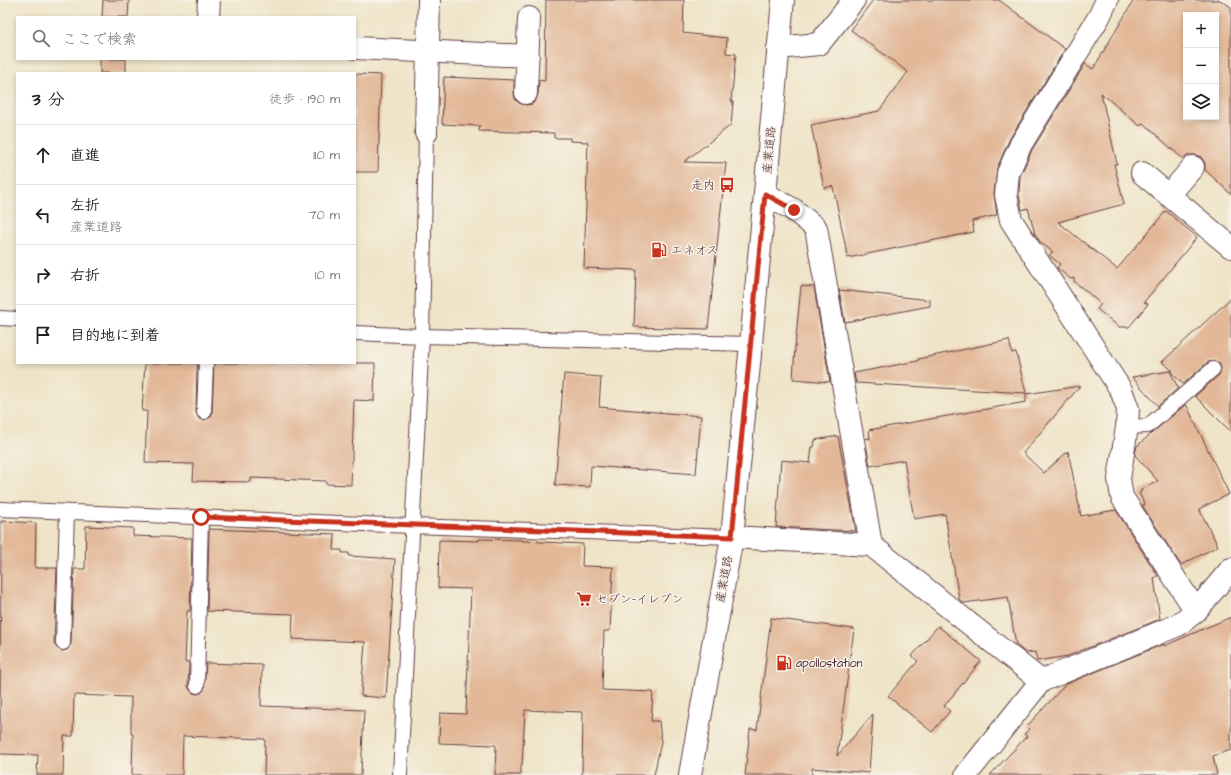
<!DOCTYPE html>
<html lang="ja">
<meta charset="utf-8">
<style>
body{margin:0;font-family:"Architects Daughter","Klee One",sans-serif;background:#f6f6f6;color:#222}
.controls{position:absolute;right:12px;top:12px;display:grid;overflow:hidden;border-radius:0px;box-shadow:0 2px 6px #0003}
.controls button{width:36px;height:36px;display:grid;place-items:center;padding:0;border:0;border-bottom:1px solid #e0e0e0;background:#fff;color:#222;font:20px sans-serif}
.stop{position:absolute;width:12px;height:12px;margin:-9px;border:3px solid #c8321e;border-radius:50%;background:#fff}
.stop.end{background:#c8321e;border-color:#fff;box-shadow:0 1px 4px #0008}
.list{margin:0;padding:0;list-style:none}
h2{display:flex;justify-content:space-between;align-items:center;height:52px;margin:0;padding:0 16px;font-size:17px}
h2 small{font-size:13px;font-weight:400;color:#767676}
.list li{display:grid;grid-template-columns:26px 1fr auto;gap:12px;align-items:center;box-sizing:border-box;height:60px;padding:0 16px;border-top:1px solid #e0e0e0}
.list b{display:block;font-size:15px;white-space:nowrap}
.list p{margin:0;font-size:13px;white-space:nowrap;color:#767676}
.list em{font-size:13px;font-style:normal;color:#767676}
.icon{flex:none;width:22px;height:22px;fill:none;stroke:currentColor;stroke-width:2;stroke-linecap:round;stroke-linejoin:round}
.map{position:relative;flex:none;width:1231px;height:775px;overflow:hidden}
.search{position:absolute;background:#fff;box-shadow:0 2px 6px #0003;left:16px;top:16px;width:340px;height:44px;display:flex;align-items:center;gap:10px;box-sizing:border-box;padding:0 14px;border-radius:0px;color:#767676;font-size:15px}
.panel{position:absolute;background:#fff;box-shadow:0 2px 6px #0003;left:16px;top:72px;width:340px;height:292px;border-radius:0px}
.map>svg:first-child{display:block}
</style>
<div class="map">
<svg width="1231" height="775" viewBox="0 0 1231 775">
<rect width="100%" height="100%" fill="#f7f3e8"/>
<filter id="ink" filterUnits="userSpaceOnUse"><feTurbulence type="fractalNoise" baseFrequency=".025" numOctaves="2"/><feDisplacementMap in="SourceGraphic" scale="8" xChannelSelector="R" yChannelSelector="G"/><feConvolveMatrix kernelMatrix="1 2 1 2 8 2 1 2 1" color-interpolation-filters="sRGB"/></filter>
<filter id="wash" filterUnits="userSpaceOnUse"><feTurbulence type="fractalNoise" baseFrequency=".012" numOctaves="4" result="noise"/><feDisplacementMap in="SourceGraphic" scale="16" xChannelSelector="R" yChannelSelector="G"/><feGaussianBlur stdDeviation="0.9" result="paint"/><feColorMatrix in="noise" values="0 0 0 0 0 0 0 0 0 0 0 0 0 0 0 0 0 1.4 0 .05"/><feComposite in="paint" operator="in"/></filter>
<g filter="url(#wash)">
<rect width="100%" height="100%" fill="#efe4c8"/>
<g id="blocks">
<path fill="#e2b898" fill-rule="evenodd" d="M 103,0 L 129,0 L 128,17 L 102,17 Z
M 546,0 L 684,0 L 683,33 L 727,38 L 726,53 L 736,54 L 731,101 L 733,102 L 731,125 L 684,162 L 726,163 L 708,329 L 634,327 L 636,270 L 584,268 L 588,142 L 570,141 L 570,138 L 554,138 L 554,133 L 479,131 L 480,126 L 442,124 L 444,77 L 514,80 L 514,93 L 515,99 L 519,103 L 526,105 L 532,104 L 536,100 L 538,94 L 539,80 L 545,81 Z
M 873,0 L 999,0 L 1065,49 L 1010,138 L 997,168 L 994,194 L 997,215 L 972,221 L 974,232 L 848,258 L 833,186 L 824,188 L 811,125 L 879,111 L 908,72 L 851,30 Z
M 1134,0 L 1220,0 L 1231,7 L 1231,194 L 1205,170 L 1205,163 L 1201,157 L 1195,155 L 1189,155 L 1188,154 L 1183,159 L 1143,123 L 1140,126 L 1101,93 L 1117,164 L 1114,164 L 1124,204 L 1058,222 L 1117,269 L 1166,211 L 1197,237 L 1144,302 L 1148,304 L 1129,327 L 1119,327 L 1097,309 L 1101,304 L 1074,281 L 1074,278 L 1071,279 L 1057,268 L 1060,264 L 1049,255 L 1053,252 L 1040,242 L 1035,234 L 1028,208 L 1022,210 L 1019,194 L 1020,176 L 1032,150 L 1085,64 L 1093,69 ZM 1186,15 L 1216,15 L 1216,117 L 1186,117 Z
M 100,59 L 126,59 L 126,73 L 100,73 Z
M 355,74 L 381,75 L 378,172 L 355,172 Z
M 801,286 L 814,287 L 830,382 L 793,379 L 795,347 Z
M 839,290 L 930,300 L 930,306 L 845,322 Z
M 1231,298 L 1231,432 L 1195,396 L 1219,375 L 1221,368 L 1219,363 L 1215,361 L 1208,362 L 1183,384 L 1170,371 L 1173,371 L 1162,362 Z
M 1009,340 L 1012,353 L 1016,352 L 1026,393 L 856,383 L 854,373 L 918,361 L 918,359 Z
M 145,363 L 197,363 L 196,412 L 199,419 L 204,420 L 211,417 L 212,413 L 214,363 L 375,363 L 374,401 L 354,400 L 351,485 L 326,484 L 326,481 L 251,478 L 251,482 L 193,481 L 194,464 L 145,463 L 147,411 L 142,411 Z
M 1170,371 L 1178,388 L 1158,406 L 1132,377 Z
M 564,374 L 601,377 L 599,407 L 701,416 L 696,474 L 591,466 L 590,487 L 555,485 Z
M 1080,386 L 1023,453 L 1044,473 L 1068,451 L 1081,516 L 1116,510 L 1158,576 L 1154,578 L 1160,619 L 1068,656 L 1037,661 L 1035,652 L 1026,653 L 1016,645 L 1008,597 L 964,603 L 959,599 L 945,514 L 914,519 L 904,460 L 870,466 L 865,438 L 870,439 L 869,430 L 1026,402 L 1026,394 Z
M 1186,404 L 1229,494 L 1199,509 L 1218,546 L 1181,565 L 1142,505 L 1145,505 L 1139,493 L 1141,492 L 1141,490 L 1158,481 L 1135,455 L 1137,446 Z
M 838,436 L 856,531 L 776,527 L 781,460 L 810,463 L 812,447 L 814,447 L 815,440 Z
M 1,521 L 36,523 L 35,568 L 57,568 L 54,643 L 56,647 L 62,651 L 67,650 L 71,644 L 74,569 L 85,569 L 86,526 L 133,528 L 133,536 L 192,538 L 190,611 L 187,611 L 185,662 L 189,662 L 188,686 L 190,690 L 193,693 L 197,694 L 201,693 L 204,690 L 206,663 L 262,665 L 261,706 L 364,710 L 361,775 L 264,775 L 265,739 L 183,736 L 182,775 L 132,775 L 133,734 L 131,734 L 131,697 L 74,695 L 73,736 L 64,736 L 63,775 L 37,775 L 38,755 L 0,754 Z
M 209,529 L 335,534 L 334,550 L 342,550 L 342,553 L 349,553 L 349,556 L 395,559 L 386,698 L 361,696 L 365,642 L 292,639 L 293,614 L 207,611 Z
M 479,539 L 523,540 L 523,541 L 583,544 L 582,566 L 613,567 L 610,631 L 604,631 L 602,690 L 653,692 L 651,721 L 659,721 L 661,742 L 654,775 L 582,775 L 583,712 L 525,710 L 522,765 L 521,765 L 521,775 L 495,775 L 496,746 L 495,745 L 439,743 L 440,713 L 466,714 L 471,589 L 438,588 L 439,540 L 479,541 Z
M 1231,617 L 1231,750 L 1213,756 L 1217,775 L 990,775 L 1027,736 L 1024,734 L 1030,729 L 1027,726 L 1066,684 L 1164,644 L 1164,646 Z
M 771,618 L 854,629 L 837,756 L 873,714 L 869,773 L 812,768 L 812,775 L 745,775 L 750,729 L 757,730 Z
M 938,626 L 981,661 L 944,706 L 950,711 L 932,732 L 888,696 L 918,661 L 912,656 Z"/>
</g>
</g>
<g filter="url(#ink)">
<use href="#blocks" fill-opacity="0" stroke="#633d43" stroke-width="1"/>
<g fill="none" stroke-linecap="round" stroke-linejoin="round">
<g stroke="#633d43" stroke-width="16">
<path id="lane" d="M 0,318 L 17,319
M 355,333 L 422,336 L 751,344
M 204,412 L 206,363
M 1127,427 L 1148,426 L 1213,369
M 0,509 L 412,526 L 732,537
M 63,643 L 67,512
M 197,686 L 201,517
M 400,775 L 422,336 L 426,133"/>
</g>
<g stroke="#633d43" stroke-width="24">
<path id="street" d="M 1107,0 L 1099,17 L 1021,144 L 1008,173 L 1006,195 L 1011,220 L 1121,390 L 1128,409 L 1127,427 L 1119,479 L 1122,497 L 1196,611 L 1231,569
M 208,17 L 209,0
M 355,48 L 528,56
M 778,48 L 819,44 L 854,0
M 526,93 L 529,18
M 426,133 L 429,0
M 1142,173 L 1231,247
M 765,194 L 794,210 L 816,228 L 871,545
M 1169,195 L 1193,167
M 732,537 L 871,545 L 1041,681
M 966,775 L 1041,681 L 1178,625 L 1196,611"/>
</g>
<g stroke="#633d43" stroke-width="24">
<path id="primary" d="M 690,775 L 732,537 L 751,344 L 783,0"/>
</g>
<use href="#lane" stroke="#fff" stroke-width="14"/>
<use href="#street" stroke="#fff" stroke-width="22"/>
<use href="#primary" stroke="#fff" stroke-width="22"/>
</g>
</g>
<g fill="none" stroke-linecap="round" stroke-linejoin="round" filter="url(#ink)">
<path stroke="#c8321e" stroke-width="5" d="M 201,517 L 732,537 L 765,194 L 794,210"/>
</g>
<defs>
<g id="bus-bare" transform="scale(1.2)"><path d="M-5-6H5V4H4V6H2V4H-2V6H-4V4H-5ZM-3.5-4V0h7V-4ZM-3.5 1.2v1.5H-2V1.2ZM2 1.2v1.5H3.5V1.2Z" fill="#c8321e" stroke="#f7f3e8" stroke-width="2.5" paint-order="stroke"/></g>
<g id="fuel-bare" transform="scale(1.2)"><path d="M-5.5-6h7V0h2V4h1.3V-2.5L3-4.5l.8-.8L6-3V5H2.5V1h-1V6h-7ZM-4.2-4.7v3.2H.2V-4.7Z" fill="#c8321e" stroke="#f7f3e8" stroke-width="2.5" paint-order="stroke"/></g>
<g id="supermarket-bare" transform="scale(1.2)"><path d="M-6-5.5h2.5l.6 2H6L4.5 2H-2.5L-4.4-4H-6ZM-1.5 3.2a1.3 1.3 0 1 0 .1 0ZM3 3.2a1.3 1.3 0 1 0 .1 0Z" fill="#c8321e" stroke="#f7f3e8" stroke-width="2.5" paint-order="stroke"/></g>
</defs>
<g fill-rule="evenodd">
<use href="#bus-bare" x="727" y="185"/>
<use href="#fuel-bare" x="659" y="250"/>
<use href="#supermarket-bare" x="584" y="599"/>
<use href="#fuel-bare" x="784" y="663"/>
</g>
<g text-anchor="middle" stroke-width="3" stroke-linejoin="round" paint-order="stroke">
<g font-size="12" fill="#4a1f2b" stroke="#f7f3e8">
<text transform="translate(769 150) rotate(-85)" y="4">産業道路</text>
<text transform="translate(724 579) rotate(-80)" y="4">産業道路</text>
</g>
<g font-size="12" fill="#4a1f2b" stroke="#f7f3e8" text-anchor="start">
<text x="715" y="189" text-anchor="end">走内</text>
<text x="671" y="254">エネオス</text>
<text x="596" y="603">セブン-イレブン</text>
<text x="796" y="667">apollostation</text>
</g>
</g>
</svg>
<div class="controls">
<button>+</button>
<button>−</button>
<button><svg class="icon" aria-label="layers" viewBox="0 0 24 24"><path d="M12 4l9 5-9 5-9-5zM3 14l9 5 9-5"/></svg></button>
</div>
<div class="stop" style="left:201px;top:517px"></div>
<div class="stop end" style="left:794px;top:210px"></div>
<div class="search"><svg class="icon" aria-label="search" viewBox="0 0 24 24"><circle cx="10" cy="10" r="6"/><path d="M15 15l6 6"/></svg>ここで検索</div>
<section class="panel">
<h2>3 分<small>徒歩 · 190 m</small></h2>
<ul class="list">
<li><svg class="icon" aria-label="ahead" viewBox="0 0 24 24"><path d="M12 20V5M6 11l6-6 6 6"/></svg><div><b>直進</b></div><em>110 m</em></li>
<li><svg class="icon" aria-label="left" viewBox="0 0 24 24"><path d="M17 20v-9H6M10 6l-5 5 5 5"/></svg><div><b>左折</b><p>産業道路</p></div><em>70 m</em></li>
<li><svg class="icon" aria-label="right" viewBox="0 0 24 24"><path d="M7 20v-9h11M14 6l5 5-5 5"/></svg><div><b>右折</b></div><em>10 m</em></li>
<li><svg class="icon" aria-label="arrive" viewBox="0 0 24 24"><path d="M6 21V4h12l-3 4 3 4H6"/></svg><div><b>目的地に到着</b></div></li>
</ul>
</section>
</div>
